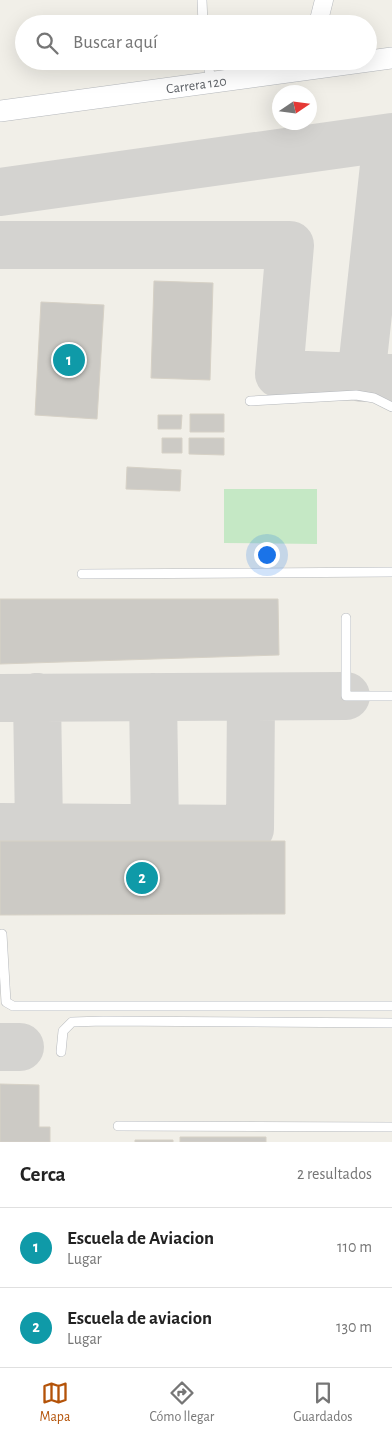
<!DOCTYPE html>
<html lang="es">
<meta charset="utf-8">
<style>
body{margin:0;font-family:"Alegreya Sans",sans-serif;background:#f6f6f6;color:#222}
.compass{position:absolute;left:272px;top:85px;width:45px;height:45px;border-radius:50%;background:#fff;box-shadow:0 5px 20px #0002;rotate:77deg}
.you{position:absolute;left:266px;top:554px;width:18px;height:18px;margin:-12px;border:4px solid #fff;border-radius:50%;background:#1a73e8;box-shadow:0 0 0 8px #1a73e833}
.badge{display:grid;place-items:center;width:32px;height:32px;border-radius:50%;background:#b45309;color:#fff;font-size:16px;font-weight:700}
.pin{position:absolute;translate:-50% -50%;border:2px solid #fff;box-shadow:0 1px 5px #0006}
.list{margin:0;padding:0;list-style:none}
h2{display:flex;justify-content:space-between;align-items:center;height:65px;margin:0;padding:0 20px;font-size:21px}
h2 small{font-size:16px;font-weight:400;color:#767676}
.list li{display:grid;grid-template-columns:32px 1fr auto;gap:15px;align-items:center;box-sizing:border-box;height:80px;padding:0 20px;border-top:1px solid #e0e0e0}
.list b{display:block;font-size:19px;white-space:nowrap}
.list p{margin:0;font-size:16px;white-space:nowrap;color:#767676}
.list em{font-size:16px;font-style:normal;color:#767676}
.icon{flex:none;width:28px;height:28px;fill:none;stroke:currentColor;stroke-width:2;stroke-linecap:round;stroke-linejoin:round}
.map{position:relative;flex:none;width:392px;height:1142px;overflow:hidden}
.search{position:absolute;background:#fff;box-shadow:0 5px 20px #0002;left:15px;right:15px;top:15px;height:55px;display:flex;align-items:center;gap:12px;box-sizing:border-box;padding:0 18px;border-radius:28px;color:#767676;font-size:19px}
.sheet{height:225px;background:#fff}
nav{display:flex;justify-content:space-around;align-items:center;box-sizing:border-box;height:70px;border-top:1px solid #e0e0e0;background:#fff;font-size:14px;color:#767676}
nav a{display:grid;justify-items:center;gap:2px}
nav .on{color:#b45309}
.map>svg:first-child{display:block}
</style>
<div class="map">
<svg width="392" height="1142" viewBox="0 0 392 1142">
<rect width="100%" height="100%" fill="#f1efe8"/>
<path fill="#c5e8c5" d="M 224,489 L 317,489 L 317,544 L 224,543 Z"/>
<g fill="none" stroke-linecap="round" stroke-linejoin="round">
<path stroke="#d4d3d0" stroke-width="48" d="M 0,192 L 392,137
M 0,245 L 290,245 L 279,374 L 392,378
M 361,378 L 387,138
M 37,697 L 39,828
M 153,697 L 155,829
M 0,698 L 346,696
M 0,827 L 250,829 L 251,697
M 0,1047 L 20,1047"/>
</g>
<path fill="#cccac5" stroke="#d6d1c6" d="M 154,281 L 213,283 L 210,380 L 151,378 Z
M 41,302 L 104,305 L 97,419 L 35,415 Z
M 190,414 L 224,414 L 224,432 L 190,432 Z
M 158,415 L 182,415 L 181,429 L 158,429 Z
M 162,438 L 182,438 L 182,453 L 162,453 Z
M 189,438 L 224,438 L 224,455 L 189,454 Z
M 127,467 L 181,470 L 180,491 L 126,489 Z
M 0,599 L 278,599 L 279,655 L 0,664 Z
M 0,841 L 285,841 L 285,914 L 0,915 Z
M 0,1084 L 39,1085 L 39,1127 L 50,1127 L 50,1142 L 0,1142 Z
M 180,1137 L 266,1137 L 266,1142 L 180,1142 Z
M 135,1140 L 173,1140 L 173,1142 L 135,1142 Z"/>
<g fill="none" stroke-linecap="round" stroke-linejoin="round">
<g stroke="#b5b8bc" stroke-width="10">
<path id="service" d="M 202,0 L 203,24
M 207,61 L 212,83
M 250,401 L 356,395 L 374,398 L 392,407
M 82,574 L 392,572
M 346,618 L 346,696 L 392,696
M 2,934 L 6,1002 L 13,1006 L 392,1006
M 61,1052 L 63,1031 L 72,1022 L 103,1021 L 392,1023
M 118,1126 L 392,1127"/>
</g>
<g stroke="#b5b8bc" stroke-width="19">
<path id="minor" d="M 318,24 L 324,0"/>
</g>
<g stroke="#b5b8bc" stroke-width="22">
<g id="tertiary">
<path id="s1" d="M 0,111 L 392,58"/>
</g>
</g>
<use href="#service" stroke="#fff" stroke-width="9"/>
<use href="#minor" stroke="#fff" stroke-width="18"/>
<use href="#tertiary" stroke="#fff" stroke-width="21"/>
</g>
<g text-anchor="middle" stroke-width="5" stroke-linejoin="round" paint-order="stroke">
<g font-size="14" fill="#5f6368" stroke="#fff">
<text dy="5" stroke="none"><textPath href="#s1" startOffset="198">Carrera 120</textPath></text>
</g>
</g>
</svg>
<svg class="compass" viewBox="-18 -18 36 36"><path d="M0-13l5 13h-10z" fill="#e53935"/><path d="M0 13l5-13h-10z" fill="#767676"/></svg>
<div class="you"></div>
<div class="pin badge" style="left:69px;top:360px;background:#0f9aa8">1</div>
<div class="pin badge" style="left:142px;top:878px;background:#0f9aa8">2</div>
<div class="search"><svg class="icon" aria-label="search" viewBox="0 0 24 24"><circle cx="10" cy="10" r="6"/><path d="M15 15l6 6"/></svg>Buscar aquí</div>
</div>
<section class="sheet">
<h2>Cerca<small>2 resultados</small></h2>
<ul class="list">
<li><span class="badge" style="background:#0f9aa8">1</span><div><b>Escuela de Aviacion</b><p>Lugar</p></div><em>110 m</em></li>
<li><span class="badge" style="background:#0f9aa8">2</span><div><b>Escuela de aviacion</b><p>Lugar</p></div><em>130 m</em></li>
</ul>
</section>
<nav>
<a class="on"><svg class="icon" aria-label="map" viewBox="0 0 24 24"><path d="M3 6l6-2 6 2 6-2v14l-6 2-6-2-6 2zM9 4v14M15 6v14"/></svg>Mapa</a>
<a><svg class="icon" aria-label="directions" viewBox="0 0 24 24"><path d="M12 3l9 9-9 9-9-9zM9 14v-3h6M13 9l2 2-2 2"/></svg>Cómo llegar</a>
<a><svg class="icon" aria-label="saved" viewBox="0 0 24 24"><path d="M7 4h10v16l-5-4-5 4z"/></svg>Guardados</a>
</nav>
